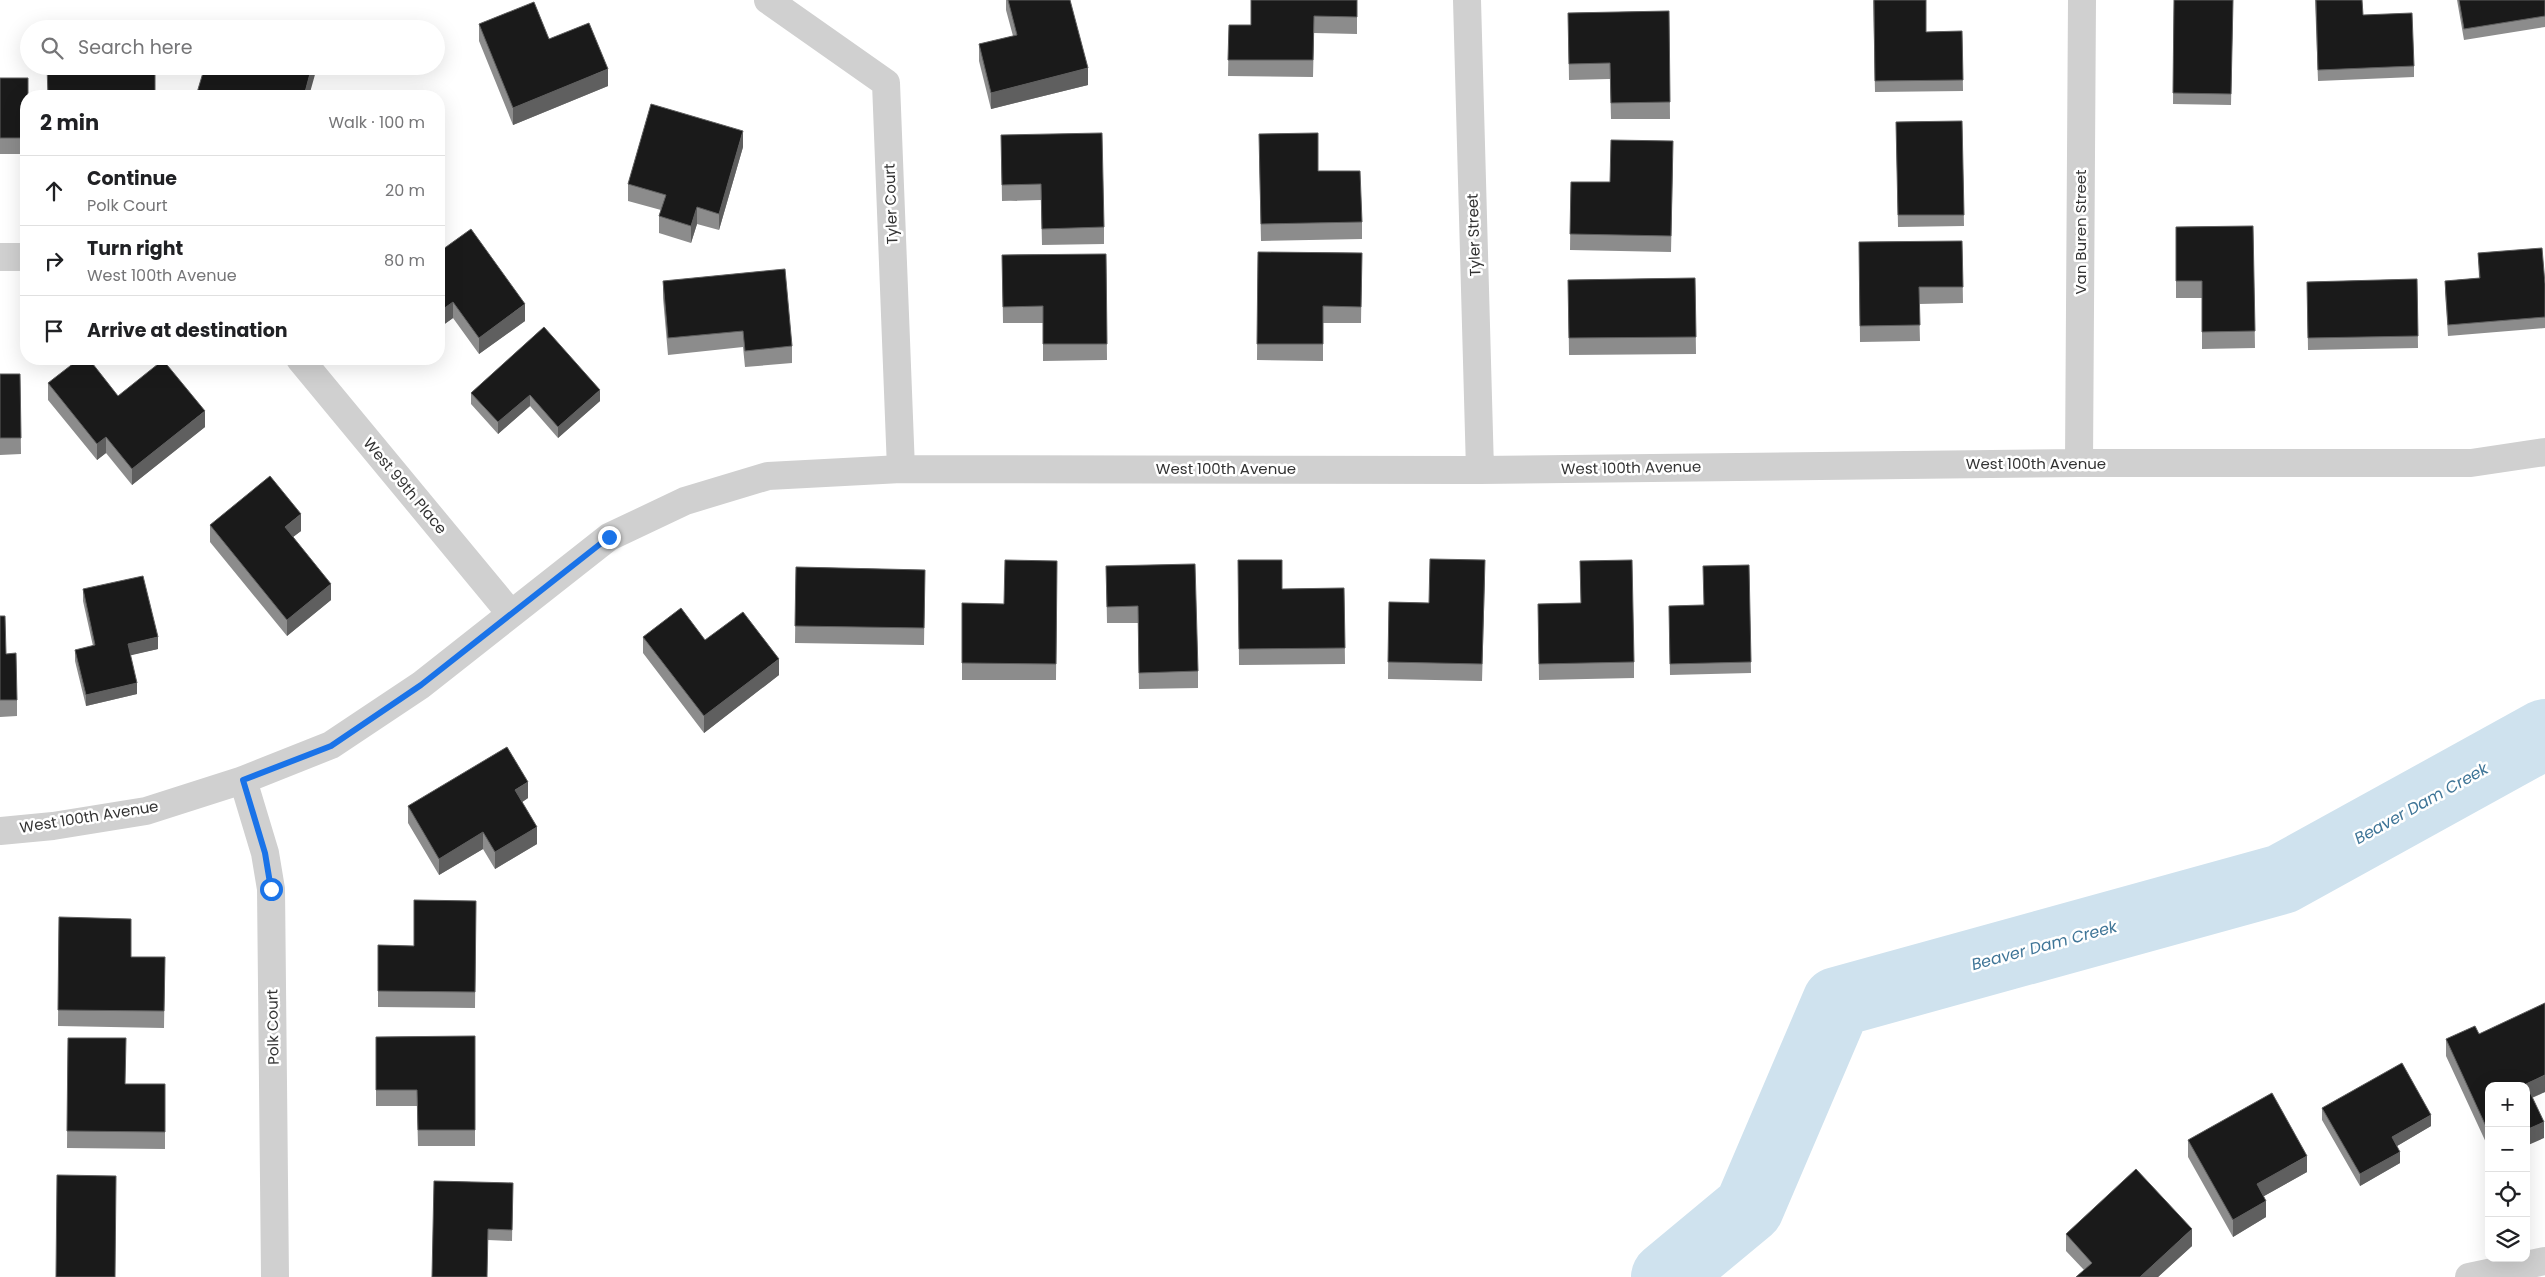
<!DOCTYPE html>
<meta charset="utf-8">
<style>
body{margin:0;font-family:Poppins,sans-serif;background:#f6f6f6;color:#202124}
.controls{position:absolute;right:15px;bottom:15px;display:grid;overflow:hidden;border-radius:10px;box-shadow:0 5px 20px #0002}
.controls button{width:45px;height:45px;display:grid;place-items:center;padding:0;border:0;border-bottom:1px solid #e0e0e0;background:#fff;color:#202124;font:25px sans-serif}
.stop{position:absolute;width:15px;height:15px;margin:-11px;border:4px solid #1a73e8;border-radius:50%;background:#fff}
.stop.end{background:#1a73e8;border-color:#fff;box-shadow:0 1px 5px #0008}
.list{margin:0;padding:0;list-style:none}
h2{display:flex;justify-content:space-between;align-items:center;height:65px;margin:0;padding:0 20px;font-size:21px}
h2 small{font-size:16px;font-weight:400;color:#757577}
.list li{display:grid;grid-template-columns:32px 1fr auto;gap:15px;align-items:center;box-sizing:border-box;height:70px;padding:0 20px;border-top:1px solid #e0e0e0}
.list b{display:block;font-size:19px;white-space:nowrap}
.list p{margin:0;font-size:16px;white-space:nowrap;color:#757577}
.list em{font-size:16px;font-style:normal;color:#757577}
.icon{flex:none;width:28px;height:28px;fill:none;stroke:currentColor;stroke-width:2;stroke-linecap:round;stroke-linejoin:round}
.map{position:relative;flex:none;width:2545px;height:1277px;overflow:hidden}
.search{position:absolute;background:#fff;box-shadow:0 5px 20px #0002;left:20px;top:20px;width:425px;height:55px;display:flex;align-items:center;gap:12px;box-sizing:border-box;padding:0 18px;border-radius:28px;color:#757577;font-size:19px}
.panel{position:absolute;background:#fff;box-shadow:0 5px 20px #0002;left:20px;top:90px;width:425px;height:275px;border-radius:20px}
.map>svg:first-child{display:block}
</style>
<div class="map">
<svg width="2545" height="1277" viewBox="0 0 2545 1277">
<rect width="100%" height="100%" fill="#fff"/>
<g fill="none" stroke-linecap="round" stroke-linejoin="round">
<path stroke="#cfe2ee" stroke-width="70" d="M 1666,1277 L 1749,1208 L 1837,1002 L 2282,879 L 2545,734"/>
<path stroke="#d0d0d0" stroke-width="28" d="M 768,0 L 886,83 L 901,469
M 1467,0 L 1480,470
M 0,257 L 26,257
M 300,359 L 511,614
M 2079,463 L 2082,0
M 243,780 L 265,853 L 271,889 L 275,1277
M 0,831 L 53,826 L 146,811 L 243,780 L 331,745 L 421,685 L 609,537 L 685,501 L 768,476 L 901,469 L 1480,470 L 2079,463 L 2471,463 L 2545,452
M 2469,1277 L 2545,1261"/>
</g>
<path fill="#8c8c8c" d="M 1006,0 L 1070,0 L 1088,85 L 991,109 L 979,61 L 979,44 L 1013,36 L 1006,10 Z
M 1357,0 L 1357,34 L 1314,33 L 1313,77 L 1228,76 L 1229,25 L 1251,25 Z
M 1873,0 L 1926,32 L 1962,31 L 1963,91 L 1875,92 Z
M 2174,0 L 2233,0 L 2231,105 L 2173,104 Z
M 2315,0 L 2362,0 L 2363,15 L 2414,66 L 2414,77 L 2318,81 Z
M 2457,0 L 2545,0 L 2545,27 L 2464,40 Z
M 1669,11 L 1670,119 L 1611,119 L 1610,79 L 1569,80 L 1568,13 Z
M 479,24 L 549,39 L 608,86 L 513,125 L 479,41 Z
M 0,78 L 26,96 L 26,154 L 0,154 Z
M 1962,121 L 1964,226 L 1898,227 L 1896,122 Z
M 1001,135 L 1104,227 L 1104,244 L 1042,245 L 1041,200 L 1002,201 Z
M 743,147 L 719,230 L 697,224 L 691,243 L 659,233 L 659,216 L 661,210 L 628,201 L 628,184 Z
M 1259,150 L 1318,171 L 1362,222 L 1362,239 L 1261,241 Z
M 1673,158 L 1671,252 L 1570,250 L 1571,182 L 1610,182 Z
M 2253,226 L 2255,348 L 2202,349 L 2202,298 L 2176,298 L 2176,227 Z
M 1962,241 L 1963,303 L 1919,304 L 1920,341 L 1860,342 L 1859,242 Z
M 439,252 L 525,321 L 479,354 L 453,318 L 439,328 Z
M 1258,252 L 1362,253 L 1361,323 L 1323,323 L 1323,361 L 1257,360 Z
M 2478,253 L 2545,284 L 2545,328 L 2448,336 L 2445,292 L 2445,281 L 2479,278 Z
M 1106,254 L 1107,360 L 1043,361 L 1043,323 L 1003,323 L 1002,255 Z
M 1695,278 L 1696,354 L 1569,355 L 1568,280 Z
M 2417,279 L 2418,348 L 2308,350 L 2307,282 Z
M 663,281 L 792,346 L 792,363 L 745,367 L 743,347 L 668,355 L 663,298 Z
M 544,327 L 600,401 L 558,438 L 530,406 L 498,434 L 471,404 L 471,393 Z
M 0,374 L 20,374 L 21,454 L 0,455 Z
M 48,383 L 118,396 L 205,427 L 132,485 L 106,453 L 97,460 L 48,400 Z
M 210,525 L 301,531 L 293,537 L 331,600 L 287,636 L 210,542 Z
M 1238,560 L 1282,589 L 1344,588 L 1345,664 L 1239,665 Z
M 1057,561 L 1056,680 L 962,680 L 962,603 L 1004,604 Z
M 1580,561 L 1634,662 L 1634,678 L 1539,680 L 1538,604 L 1581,603 Z
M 1749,565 L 1751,673 L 1670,675 L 1669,606 L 1704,605 Z
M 1106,566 L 1198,671 L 1198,688 L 1139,689 L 1138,623 L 1107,623 Z
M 796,567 L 925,570 L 924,645 L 795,643 Z
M 1485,577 L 1482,681 L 1388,679 L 1389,602 L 1429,603 Z
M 83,589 L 158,649 L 130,655 L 137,694 L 86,706 L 75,661 L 75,650 L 93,646 L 83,601 Z
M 0,616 L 6,654 L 17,700 L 17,716 L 0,717 Z
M 643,637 L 705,640 L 779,675 L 704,733 L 643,653 Z
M 528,798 L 522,802 L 537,844 L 495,869 L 483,849 L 439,875 L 408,823 L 408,806 Z
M 476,901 L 475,1008 L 378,1007 L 378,945 L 414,946 Z
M 59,917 L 131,957 L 165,957 L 164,1028 L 58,1026 Z
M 475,1036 L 475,1146 L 418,1146 L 417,1106 L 376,1106 L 376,1037 Z
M 68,1038 L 125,1084 L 165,1084 L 165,1149 L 67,1148 Z
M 2446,1039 L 2545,1092 L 2532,1098 L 2544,1138 L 2489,1086 L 2489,1149 L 2446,1056 Z
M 2322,1108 L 2431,1126 L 2397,1146 L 2400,1163 L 2360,1186 L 2322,1120 Z
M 2188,1140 L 2307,1172 L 2264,1196 L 2266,1217 L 2233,1237 L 2188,1157 Z
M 434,1181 L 513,1183 L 512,1241 L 488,1240 Z
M 2066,1234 L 2192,1246 L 2158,1277 L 2076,1277 L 2084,1270 L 2066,1251 Z"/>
<path fill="#5f5f5f" d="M 312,66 L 316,66 L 316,71 L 309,96 L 304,96 Z
M 1088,68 L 1088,85 L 991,109 L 991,93 Z
M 608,69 L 608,86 L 513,125 L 513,108 Z
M 743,131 L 743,147 L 719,230 L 719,214 Z
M 697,207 L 697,224 L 691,243 L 691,226 Z
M 453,302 L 453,318 L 439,328 L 439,312 Z
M 525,304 L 525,321 L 479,354 L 479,338 Z
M 600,390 L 600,401 L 558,438 L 558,427 Z
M 530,395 L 530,406 L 498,434 L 498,422 Z
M 205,411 L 205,427 L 132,485 L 132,469 Z
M 106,437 L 106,453 L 97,460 L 97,444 Z
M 301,514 L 301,531 L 285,543 L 285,527 Z
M 331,584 L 331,600 L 287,636 L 287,620 Z
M 158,637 L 158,649 L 128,656 L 128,644 Z
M 779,659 L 779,675 L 704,733 L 704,716 Z
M 137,683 L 137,694 L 86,706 L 86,695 Z
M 528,782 L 528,798 L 515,807 L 515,790 Z
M 537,827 L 537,844 L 495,869 L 495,852 Z
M 483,832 L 483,849 L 439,875 L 439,859 Z
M 2545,1075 L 2545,1092 L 2526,1100 L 2526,1084 Z
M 2431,1115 L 2431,1126 L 2392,1149 L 2392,1137 Z
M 2544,1122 L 2544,1138 L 2526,1146 L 2526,1130 Z
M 2400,1152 L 2400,1163 L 2360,1186 L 2360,1174 Z
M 2307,1156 L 2307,1172 L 2257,1200 L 2257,1184 Z
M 2266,1201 L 2266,1217 L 2233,1237 L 2233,1220 Z
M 2192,1229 L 2192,1246 L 2158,1277 L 2140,1277 Z"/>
<path fill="#1a1a1a" stroke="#5f5f5f" d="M 1008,0 L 1070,0 L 1088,68 L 991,93 L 979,44 L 1017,35 Z
M 1251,0 L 1357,0 L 1357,17 L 1314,16 L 1313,60 L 1228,60 L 1229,25 L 1251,25 Z
M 1874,0 L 1926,0 L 1926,32 L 1962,31 L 1963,80 L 1875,81 Z
M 2174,0 L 2233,0 L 2231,94 L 2173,93 Z
M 2316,0 L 2362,0 L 2363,15 L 2412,13 L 2414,66 L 2318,70 Z
M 2459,0 L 2545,0 L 2545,16 L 2464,29 Z
M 534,2 L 549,39 L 589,23 L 608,69 L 513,108 L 479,24 Z
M 1669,11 L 1670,102 L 1611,103 L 1610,63 L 1569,64 L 1568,13 Z
M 216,26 L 226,29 L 216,29 Z
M 47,66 L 155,66 L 155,96 L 48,96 Z
M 205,66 L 312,66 L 304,96 L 196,96 Z
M 0,78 L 28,78 L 28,96 L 26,96 L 26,138 L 0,138 Z
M 651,104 L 743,131 L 719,214 L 697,207 L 691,226 L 659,216 L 666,195 L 628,184 Z
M 1962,121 L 1964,215 L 1898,215 L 1896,122 Z
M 1102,133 L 1104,227 L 1042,229 L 1041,184 L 1002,185 L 1001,135 Z
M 1318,133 L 1318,171 L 1360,171 L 1362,222 L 1261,224 L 1259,134 Z
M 1611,140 L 1673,141 L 1671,236 L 1570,234 L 1571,182 L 1610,182 Z
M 2253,226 L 2255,331 L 2202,332 L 2202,281 L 2176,281 L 2176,227 Z
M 471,229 L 525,304 L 479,338 L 453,302 L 439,312 L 439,252 Z
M 1962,241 L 1963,287 L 1919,287 L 1920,325 L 1860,326 L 1859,242 Z
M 2542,248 L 2545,284 L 2545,317 L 2448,325 L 2445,281 L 2480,278 L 2478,253 Z
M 1258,252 L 1362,253 L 1361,307 L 1323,306 L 1323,344 L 1257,344 Z
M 1106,254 L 1107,344 L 1043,344 L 1043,306 L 1003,307 L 1002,255 Z
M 785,269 L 792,346 L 745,351 L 743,331 L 668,338 L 663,281 Z
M 1695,278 L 1696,337 L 1569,338 L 1568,280 Z
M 2417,279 L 2418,336 L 2308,338 L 2307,282 Z
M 544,327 L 600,390 L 558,427 L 530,395 L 498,422 L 471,393 Z
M 79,359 L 89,359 L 118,396 L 163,360 L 205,411 L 132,469 L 106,437 L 97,444 L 48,383 Z
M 0,374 L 20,374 L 21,438 L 0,438 Z
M 270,476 L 301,514 L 285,527 L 331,584 L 287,620 L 210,525 Z
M 1430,559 L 1485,560 L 1482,664 L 1388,662 L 1389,602 L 1429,603 Z
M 1005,560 L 1057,561 L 1056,664 L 962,663 L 962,603 L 1004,604 Z
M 1238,560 L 1282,560 L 1282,589 L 1344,588 L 1345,648 L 1239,649 Z
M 1632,560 L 1634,662 L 1539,664 L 1538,604 L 1581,603 L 1580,561 Z
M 1195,564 L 1198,671 L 1139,673 L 1138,606 L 1107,607 L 1106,566 Z
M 1749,565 L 1751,662 L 1670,664 L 1669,606 L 1704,605 L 1703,566 Z
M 796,567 L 925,570 L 924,628 L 795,626 Z
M 143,576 L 158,637 L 128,644 L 137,683 L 86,695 L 75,650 L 95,645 L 83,589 Z
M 681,608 L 705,640 L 743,612 L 779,659 L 704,716 L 643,637 Z
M 0,616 L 5,616 L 6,654 L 16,653 L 17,700 L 0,700 Z
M 507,747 L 528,782 L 515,790 L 537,827 L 495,852 L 483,832 L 439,859 L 408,806 Z
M 414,900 L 476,901 L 475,992 L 378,991 L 378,945 L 414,946 Z
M 59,917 L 131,919 L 131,957 L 165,957 L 164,1011 L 58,1010 Z
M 2545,1003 L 2545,1075 L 2526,1084 L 2544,1122 L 2526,1130 L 2526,1086 L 2489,1086 L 2489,1133 L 2446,1039 L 2475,1026 L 2479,1034 Z
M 475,1036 L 475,1130 L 418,1130 L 417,1090 L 376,1090 L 376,1037 Z
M 68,1038 L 126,1038 L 125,1084 L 165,1084 L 165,1132 L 67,1131 Z
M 2402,1063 L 2431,1115 L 2392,1137 L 2400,1152 L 2360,1174 L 2322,1108 Z
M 2272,1093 L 2307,1156 L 2257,1184 L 2266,1201 L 2233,1220 L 2188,1140 Z
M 2136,1169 L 2192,1229 L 2140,1277 L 2076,1277 L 2092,1263 L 2066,1234 Z
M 57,1175 L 116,1176 L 115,1277 L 56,1277 Z
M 434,1181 L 513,1183 L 512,1230 L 488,1229 L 487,1277 L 432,1277 Z"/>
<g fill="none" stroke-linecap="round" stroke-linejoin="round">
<path stroke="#1a73e8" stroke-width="6" d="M 271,889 L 265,853 L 243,780 L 331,746 L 421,685 L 609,537"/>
</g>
<g text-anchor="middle" stroke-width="5" stroke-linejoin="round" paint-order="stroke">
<g font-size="15" fill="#333" stroke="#fff">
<text transform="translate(891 204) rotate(-92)" y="5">Tyler Court</text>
<text transform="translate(2081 232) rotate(-90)" y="5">Van Buren Street</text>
<text transform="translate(1474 235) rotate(-92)" y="5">Tyler Street</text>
<text x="2036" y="469">West 100th Avenue</text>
<text transform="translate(1631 468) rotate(-1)" y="5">West 100th Avenue</text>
<text x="1226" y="474">West 100th Avenue</text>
<text transform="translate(405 486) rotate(50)" y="5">West 99th Place</text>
<text transform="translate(89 817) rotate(-9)" y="5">West 100th Avenue</text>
<text transform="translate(273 1027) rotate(-91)" y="5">Polk Court</text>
</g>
<g font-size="16" font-style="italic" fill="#3f7597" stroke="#fff">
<text transform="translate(2421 803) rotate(-29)" y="6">Beaver Dam Creek</text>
<text transform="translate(2044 945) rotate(-15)" y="6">Beaver Dam Creek</text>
</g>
</g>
</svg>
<div class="controls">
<button>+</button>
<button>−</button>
<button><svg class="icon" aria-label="locate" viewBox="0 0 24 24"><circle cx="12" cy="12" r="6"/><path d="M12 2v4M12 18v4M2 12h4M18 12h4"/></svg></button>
<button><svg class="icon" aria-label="layers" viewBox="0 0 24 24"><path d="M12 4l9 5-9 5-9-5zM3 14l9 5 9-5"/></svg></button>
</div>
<div class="stop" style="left:271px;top:889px"></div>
<div class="stop end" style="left:609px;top:537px"></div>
<div class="search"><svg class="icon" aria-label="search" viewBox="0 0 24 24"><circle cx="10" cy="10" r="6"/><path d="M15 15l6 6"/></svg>Search here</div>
<section class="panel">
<h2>2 min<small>Walk · 100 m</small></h2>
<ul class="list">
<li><svg class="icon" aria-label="ahead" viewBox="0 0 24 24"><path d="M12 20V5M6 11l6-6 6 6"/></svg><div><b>Continue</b><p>Polk Court</p></div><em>20 m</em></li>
<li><svg class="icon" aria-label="right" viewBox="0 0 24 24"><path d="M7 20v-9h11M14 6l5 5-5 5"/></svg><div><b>Turn right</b><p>West 100th Avenue</p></div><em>80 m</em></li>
<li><svg class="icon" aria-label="arrive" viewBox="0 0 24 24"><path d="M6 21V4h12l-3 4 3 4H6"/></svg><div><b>Arrive at destination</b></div></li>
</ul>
</section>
</div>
